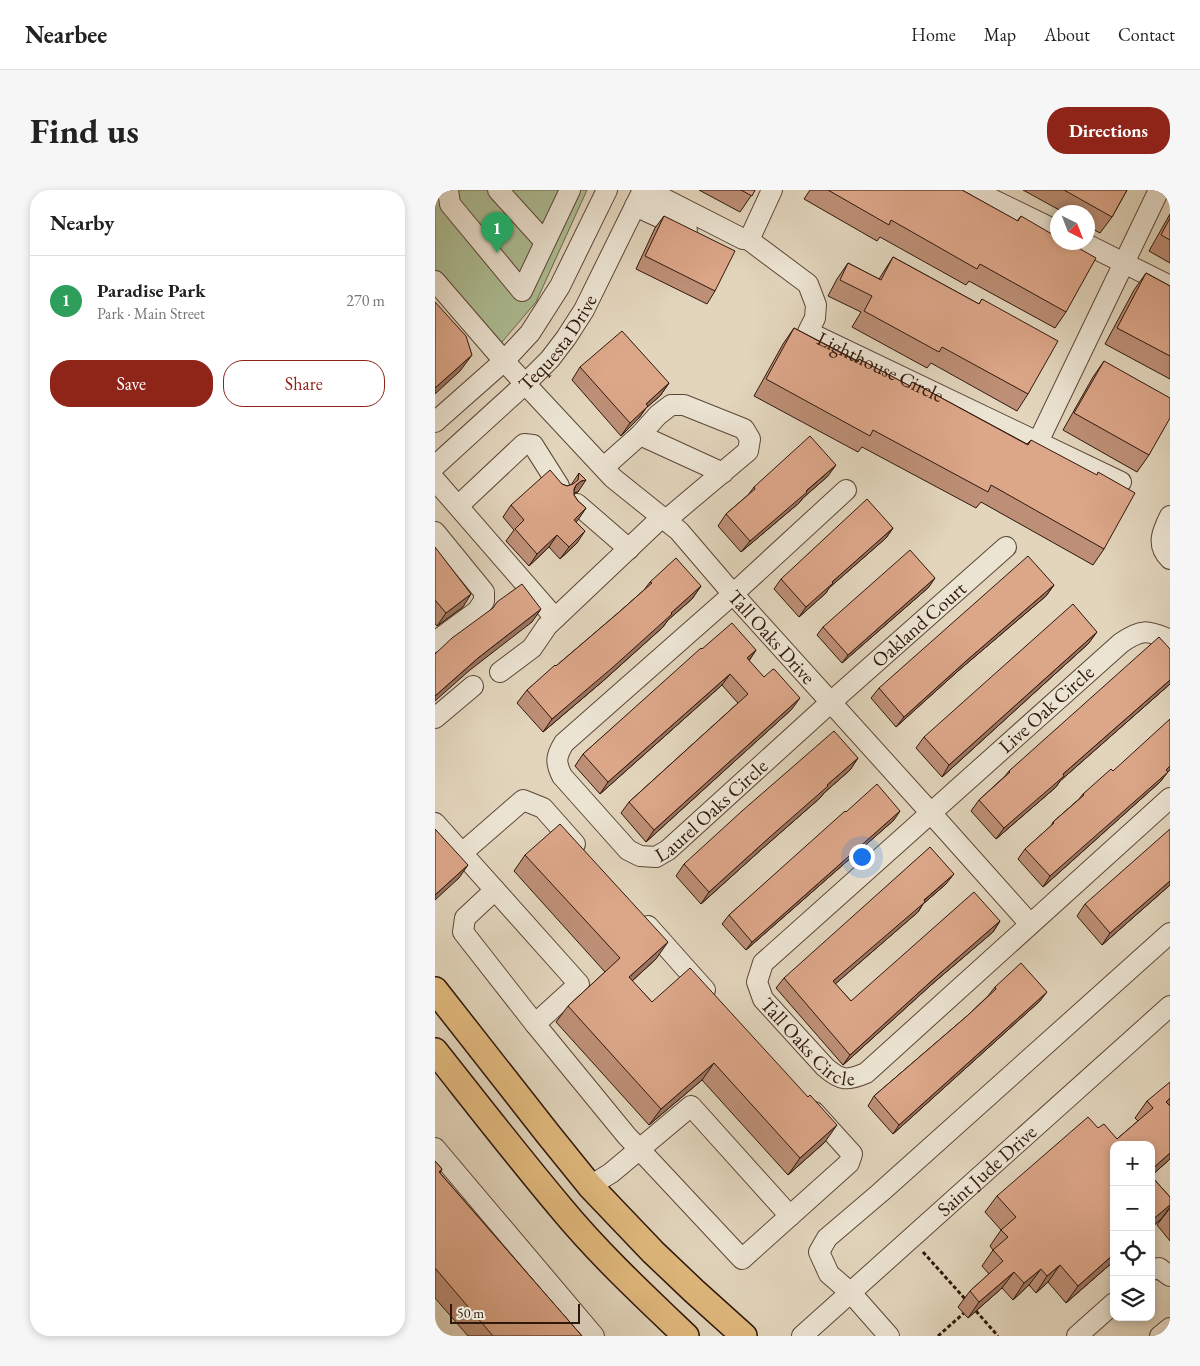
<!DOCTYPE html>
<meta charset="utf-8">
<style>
body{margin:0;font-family:"EB Garamond",serif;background:#f6f6f6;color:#222}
.controls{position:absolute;right:15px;bottom:15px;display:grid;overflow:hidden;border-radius:10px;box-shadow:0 2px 8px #0003}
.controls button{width:45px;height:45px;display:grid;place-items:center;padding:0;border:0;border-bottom:1px solid #e0e0e0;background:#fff;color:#222;font:25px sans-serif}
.compass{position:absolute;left:615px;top:15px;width:45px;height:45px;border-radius:50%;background:#fff;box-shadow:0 2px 8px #0003;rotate:138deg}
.scale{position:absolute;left:15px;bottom:12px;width:130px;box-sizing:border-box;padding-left:5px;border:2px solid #2f170c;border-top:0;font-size:14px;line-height:18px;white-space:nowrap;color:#2f170c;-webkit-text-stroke:4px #ece4d3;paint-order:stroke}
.you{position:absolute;left:426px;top:666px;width:18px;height:18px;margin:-12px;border:4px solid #fff;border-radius:50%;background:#1a73e8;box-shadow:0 0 0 8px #1a73e833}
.badge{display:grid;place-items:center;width:32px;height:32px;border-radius:50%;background:#8f2418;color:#fff;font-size:16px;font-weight:700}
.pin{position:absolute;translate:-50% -41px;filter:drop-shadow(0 1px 2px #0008)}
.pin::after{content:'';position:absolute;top:26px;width:18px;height:15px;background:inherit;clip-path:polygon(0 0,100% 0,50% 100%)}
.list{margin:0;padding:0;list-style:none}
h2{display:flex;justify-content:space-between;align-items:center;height:65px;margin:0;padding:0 20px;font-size:21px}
h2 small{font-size:16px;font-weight:400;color:#767676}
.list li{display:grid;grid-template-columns:32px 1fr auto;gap:15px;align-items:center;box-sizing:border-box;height:90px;padding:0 20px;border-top:1px solid #e0e0e0}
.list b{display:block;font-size:19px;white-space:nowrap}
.list p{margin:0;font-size:16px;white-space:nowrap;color:#767676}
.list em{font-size:16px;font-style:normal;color:#767676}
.actions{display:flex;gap:10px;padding:15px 20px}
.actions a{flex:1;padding:11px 0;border:1px solid #8f2418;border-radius:20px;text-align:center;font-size:18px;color:#8f2418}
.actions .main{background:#8f2418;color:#fff}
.icon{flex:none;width:28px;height:28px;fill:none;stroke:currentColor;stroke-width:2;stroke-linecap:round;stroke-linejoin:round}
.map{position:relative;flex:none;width:735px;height:1146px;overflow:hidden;border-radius:20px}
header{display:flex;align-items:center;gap:30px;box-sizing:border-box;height:70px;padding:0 25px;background:#fff;border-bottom:1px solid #e0e0e0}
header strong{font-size:24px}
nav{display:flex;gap:28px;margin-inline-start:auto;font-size:18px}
.intro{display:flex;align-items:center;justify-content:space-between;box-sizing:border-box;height:120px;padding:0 30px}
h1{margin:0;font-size:35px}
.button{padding:12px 22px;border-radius:20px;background:#8f2418;color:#fff;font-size:18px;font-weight:700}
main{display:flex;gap:30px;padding:0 30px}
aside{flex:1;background:#fff;border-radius:20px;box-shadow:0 2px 8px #0003}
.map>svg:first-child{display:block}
</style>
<header>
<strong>Nearbee</strong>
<nav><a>Home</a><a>Map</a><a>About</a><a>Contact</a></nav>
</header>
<div class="intro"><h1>Find us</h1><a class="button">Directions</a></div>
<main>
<aside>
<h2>Nearby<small></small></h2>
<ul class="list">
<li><span class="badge" style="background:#2e9e5b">1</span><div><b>Paradise Park</b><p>Park · Main Street</p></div><em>270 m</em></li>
</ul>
<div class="actions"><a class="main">Save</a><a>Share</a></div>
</aside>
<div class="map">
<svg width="735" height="1146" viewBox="0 0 735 1146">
<rect width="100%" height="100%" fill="#e2d5bc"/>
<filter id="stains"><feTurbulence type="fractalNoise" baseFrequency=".004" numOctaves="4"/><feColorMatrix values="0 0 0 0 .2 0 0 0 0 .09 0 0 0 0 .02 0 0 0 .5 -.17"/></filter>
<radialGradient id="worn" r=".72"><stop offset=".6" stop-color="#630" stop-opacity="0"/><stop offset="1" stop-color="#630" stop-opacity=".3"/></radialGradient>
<path fill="#aebe95" stroke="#6e6a50" d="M 0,0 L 152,0 L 101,112 L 56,165 L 0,102 Z"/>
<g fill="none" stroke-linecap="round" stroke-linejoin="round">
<g stroke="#5c4638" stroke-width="22">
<g id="minor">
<path d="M 13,0 L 15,14 L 87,101 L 135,0"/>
<path d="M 63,0 L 110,52"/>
<path id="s1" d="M 212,0 L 308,49 L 314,50 L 373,94 L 381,115 L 380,128 L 373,142 L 686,292"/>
<path d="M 538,0 L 622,41"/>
<path d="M 200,16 L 252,40"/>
<path d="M 314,50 L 337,0"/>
<path d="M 647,52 L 735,96"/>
<path id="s2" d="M 0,91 L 69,171 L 178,288 L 244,341 L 298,404 L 495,622 L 595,734"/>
<path d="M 0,232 L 69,171 L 95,143 L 125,96 L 172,0"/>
<path d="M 205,245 L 288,283"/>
<path d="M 603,252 L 724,0"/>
<path id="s3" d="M 0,276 L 90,194 L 115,169 L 131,148 L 149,120 L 208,0"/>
<path d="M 169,277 L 205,245 L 223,225 L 236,215 L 249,215 L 309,239 L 315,249 L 313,261 L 231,330"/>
<path d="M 0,290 L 120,428"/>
<path id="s4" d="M 411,300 L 298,404 L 129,553 C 121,566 120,572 127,586 L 193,660 L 205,666 L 221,667 L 233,660 L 396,512 L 571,357"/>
<path d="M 142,314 L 194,359"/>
<path d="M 23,316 L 89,254 L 98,255 L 124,296"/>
<path d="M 735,326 C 727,342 721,355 735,369"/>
<path d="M 0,342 L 49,402 L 49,411 L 42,421 L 0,452"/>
<path id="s5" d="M 735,451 L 733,449 C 712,440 706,439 686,453 L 328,773 L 322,792 L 328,809 L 390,877 C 406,891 412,891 431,883 L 735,608"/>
<path d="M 65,482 L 97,458 L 112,436 L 227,327"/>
<path d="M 0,528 L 38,496"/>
<path d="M 0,633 L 144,794 L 100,834"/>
<path d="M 27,663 L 88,610 L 108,618 L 140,654"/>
<path d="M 60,700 L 30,728 L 28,742 L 100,834 L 191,945 L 307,1069 L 414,973 L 417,964 L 379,922"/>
<path d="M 213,736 L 270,800"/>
<path d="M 0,958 L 159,1146"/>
<path d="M 155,996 L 176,983 L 256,916 L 355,1026"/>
<path d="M 716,1080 L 724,1078 L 735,1086"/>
<path id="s6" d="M 367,1146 L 735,816"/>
<path d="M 454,1146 L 416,1103 L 394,1084 L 384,1062 L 392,1048 L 446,1002 L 735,743"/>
<path d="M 642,1146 L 679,1113"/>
<path d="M 725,1146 L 735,1138"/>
</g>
</g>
<g stroke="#2f170c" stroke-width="28">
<path id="major" d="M 0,800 L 113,944 L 155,996 L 218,1062 L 259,1101 L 309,1146
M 0,861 C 42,914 83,967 126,1018 C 164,1064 208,1105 251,1146"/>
</g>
<path stroke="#2f170c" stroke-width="3" stroke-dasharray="4 2.5" stroke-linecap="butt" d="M 488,1062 L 531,1110
M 541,1121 L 563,1146
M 503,1146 L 529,1123"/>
<use href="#minor" stroke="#ece4d3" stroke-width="20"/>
<use href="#major" stroke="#e1ba7e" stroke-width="25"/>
</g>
<path fill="#bd8f76" stroke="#2f170c" d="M 264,0 L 320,0 L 305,22 Z
M 375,0 L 527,0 L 582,31 L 586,26 L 631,122 L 620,138 L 534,91 L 531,95 L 445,47 L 442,51 L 369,9 Z
M 588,0 L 692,0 L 677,27 L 665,43 L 652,36 L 652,22 L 628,22 Z
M 735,24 L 735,73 L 714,61 Z
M 229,26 L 280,101 L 272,114 L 201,79 L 220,38 Z
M 458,67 L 544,114 L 547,109 L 593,204 L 582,221 L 496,173 L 492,178 L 417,137 L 426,122 L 393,106 L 402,89 L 413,73 L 444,89 Z
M 711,83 L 735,96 L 735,189 L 670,154 L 699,100 Z
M 359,138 L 423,171 L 424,169 L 475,196 L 477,192 L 592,254 L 596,250 L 669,359 L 658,375 L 546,312 L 541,318 L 427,257 L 423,262 L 319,206 L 348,154 Z
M 669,171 L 714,265 L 702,282 L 628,240 L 658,187 Z
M 145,177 L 234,193 L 225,206 L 211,218 L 204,228 L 186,246 L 137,190 Z
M 144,283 L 143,302 L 139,303 L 139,305 L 143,311 L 151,318 L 141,332 L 142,353 L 125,369 L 114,357 L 94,376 L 71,351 L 79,340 L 68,327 L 76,315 L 127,294 L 132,296 L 136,295 Z
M 393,286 L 368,308 L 364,313 L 306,362 L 283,336 L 291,324 L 313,305 L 319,297 Z
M 458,338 L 451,348 L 394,398 L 391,403 L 364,427 L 339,399 L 346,389 Z
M 0,357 L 28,417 L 2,436 L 0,434 Z
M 215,392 L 266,396 L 257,409 L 233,430 L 228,437 L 168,491 L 108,542 L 82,513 L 92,500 L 121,476 L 183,423 L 209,400 Z
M 619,395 L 611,406 L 523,481 L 461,537 L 436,508 L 444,498 Z
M 494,397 L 407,473 L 382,445 L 388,437 Z
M 654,453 L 507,587 L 481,558 L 489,547 Z
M 267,459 L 321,460 L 314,471 L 357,519 L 211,652 L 186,623 L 194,612 L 303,513 L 287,495 L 165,604 L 140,576 L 148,564 Z
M 735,459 L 735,494 L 625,591 L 621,597 L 561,649 L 536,621 L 544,610 L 570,586 L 574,581 Z
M 423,568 L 415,580 L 389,603 L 385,608 L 328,658 L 266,714 L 241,686 L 249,674 Z
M 678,581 L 732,583 L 725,592 L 608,697 L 583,669 L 590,659 L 616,636 L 618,632 L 644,609 L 648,604 Z
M 411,622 L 459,630 L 311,760 L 287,734 L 294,725 Z
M 90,665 L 221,769 L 197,791 L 217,812 L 390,952 L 353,985 L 267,890 L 214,935 L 121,832 L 133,816 L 170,782 L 79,681 Z
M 511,694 L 488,714 L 483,722 L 400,794 L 416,811 L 565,731 L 558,742 L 496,795 L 408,875 L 341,798 L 349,788 Z
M 735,695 L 667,755 L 642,726 L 650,714 Z
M 560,797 L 605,811 L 458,944 L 433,916 L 439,906 L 532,826 L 553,806 Z
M 712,911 L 734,915 L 735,916 L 735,969 L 716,986 L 735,1007 L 735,1017 L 727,1028 L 716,1038 L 716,955 L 679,1071 L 631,1113 L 613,1092 L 601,1103 L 594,1095 L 578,1110 L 567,1098 L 533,1128 L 523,1117 L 535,1101 L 554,1084 L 547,1076 L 558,1060 L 555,1056 L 566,1040 L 550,1022 L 562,1006 L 663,938 L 682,949 L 703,931 L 700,928 Z
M 0,971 L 7,979 L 5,983 L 147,1146 L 33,1146 L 0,1108 Z
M 735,1018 L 735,1051 L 722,1035 Z"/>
<path fill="#9a7460" stroke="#2f170c" d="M 37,165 L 25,181 L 0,204 L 0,198 Z
M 234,193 L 225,206 L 211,218 L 204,228 L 186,246 L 195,233 L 211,214 Z
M 401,275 L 393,286 L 368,308 L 364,313 L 306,362 L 315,351 Z
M 151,290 L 143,302 L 138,303 L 141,295 L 146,291 Z
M 151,318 L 143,330 L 131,342 L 139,330 Z
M 458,338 L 451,348 L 394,398 L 391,403 L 364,427 L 371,417 L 397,392 Z
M 150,341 L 142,353 L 125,369 L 134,357 Z
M 122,345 L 114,357 L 94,376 L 102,364 Z
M 500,388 L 494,397 L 407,473 L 413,465 Z
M 619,395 L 611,406 L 523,481 L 461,537 L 469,527 L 531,471 Z
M 266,396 L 257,409 L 233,430 L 228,437 L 168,491 L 108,542 L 117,529 Z
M 36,404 L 28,417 L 2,436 L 11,423 Z
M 106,419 L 97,432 L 35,480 L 0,511 L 0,506 L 43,468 Z
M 662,442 L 654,453 L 507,587 L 514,575 Z
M 321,460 L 313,472 L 312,468 Z
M 295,484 L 287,495 L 165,604 L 173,592 Z
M 735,490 L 735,494 L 625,591 L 621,597 L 561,649 L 569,638 L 628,584 Z
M 365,508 L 357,519 L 211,652 L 219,640 Z
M 423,568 L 415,580 L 389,603 L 385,608 L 328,658 L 266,714 L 274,702 L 392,595 Z
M 735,576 L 735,580 L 732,583 L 725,592 L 608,697 L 615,686 Z
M 465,621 L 459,630 L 311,760 L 317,752 Z
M 33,675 L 24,688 L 0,710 L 0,705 Z
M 519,684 L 511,694 L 488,714 L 483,722 L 391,802 L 398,791 Z
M 735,691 L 735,695 L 667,755 L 675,743 Z
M 565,731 L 558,742 L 496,795 L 408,875 L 415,865 L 503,785 Z
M 233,752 L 221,769 L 183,804 L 194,787 Z
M 612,802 L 605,811 L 458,944 L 464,935 Z
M 279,873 L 267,890 L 214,935 L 226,919 Z
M 735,908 L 735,915 L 720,928 L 731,912 Z
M 402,935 L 390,952 L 353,985 L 365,968 Z
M 735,963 L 735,969 L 716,986 L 716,980 Z
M 735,1015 L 735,1017 L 727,1028 L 716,1038 L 716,1031 Z
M 679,1064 L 679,1071 L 631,1113 L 643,1096 Z
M 625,1075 L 613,1092 L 601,1103 L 612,1086 Z
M 606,1079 L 594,1095 L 578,1110 L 589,1093 Z
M 579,1082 L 567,1098 L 533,1128 L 544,1112 Z"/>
<path fill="#dca689" stroke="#2f170c" d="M 306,0 L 320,0 L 317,6 Z
M 393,0 L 527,0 L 583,31 L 586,26 L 622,47 L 622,52 L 633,52 L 661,68 L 631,122 L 545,74 L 542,79 L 456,30 L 454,35 Z
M 629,0 L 692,0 L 677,27 Z
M 229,26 L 300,61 L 280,101 L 210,66 Z
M 735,28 L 735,50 L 726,45 Z
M 458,67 L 544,114 L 547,109 L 623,151 L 593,204 L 507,157 L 504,162 L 429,121 L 437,106 L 405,90 L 413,73 L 446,90 Z
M 711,83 L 735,96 L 735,166 L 682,138 Z
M 0,112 L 31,146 L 37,165 L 0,198 Z
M 359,138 L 423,172 L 424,169 L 475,196 L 477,192 L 593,255 L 596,250 L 662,285 L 663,282 L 700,303 L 669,359 L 556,295 L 553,302 L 438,240 L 435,246 L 331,189 Z
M 187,141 L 234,193 L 211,214 L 213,216 L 195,233 L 145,177 Z
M 669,171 L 735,208 L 735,228 L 714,265 L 639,223 Z
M 375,246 L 401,275 L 371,301 L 372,302 L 315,351 L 291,324 L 320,299 L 319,297 Z
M 115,280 L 127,294 L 132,296 L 138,294 L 143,290 L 144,283 L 151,290 L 146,291 L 141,295 L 139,299 L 139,305 L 143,311 L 151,318 L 139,330 L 150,341 L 134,357 L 122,345 L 102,364 L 80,339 L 89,330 L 76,315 Z
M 432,309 L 458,338 L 397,392 L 398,393 L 371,417 L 346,389 Z
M 0,357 L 36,404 L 11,423 L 0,410 Z
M 475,360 L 500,388 L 413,465 L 388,437 Z
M 593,366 L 619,395 L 531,471 L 469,527 L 444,498 Z
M 241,368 L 266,396 L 236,423 L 237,424 L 177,478 L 117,529 L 92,500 L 120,475 L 121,476 L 183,423 L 217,393 L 215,392 Z
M 87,394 L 106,419 L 43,468 L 0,506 L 0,464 L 17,448 L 58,418 L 62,412 Z
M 638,414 L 662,442 L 514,575 L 489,547 Z
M 297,433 L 321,460 L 312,468 L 329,487 L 338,479 L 340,480 L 365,508 L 219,640 L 194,612 L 313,504 L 295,484 L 173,592 L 148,564 L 266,458 L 267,459 Z
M 724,447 L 735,459 L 735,490 L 628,584 L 629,586 L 569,638 L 544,610 L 575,582 L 574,581 Z
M 735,529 L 735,576 L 731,580 L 733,582 L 615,686 L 590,659 L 619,633 L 618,632 L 649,605 L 648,604 L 676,579 L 678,581 Z
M 399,541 L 423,568 L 392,595 L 393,596 L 336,646 L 274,702 L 249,674 L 307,621 Z
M 442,594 L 465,621 L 317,752 L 294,725 L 410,621 L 411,622 Z
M 125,634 L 233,752 L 194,787 L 217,812 L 255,778 L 373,907 L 375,905 L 402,935 L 365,968 L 279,873 L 226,919 L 133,816 L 185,768 L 90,665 Z
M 0,639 L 33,675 L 0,705 Z
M 735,639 L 735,691 L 675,743 L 650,714 Z
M 495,657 L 519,684 L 489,710 L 490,712 L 398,791 L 416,811 L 539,702 L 565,731 L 503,785 L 415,865 L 349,788 Z
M 586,773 L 612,802 L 464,935 L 439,906 L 532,826 L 561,799 L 560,797 Z
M 735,892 L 735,908 L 731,912 L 735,916 L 735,963 L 716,980 L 716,955 L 679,955 L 679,1064 L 643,1096 L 625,1075 L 612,1086 L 606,1079 L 589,1093 L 579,1082 L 544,1112 L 535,1101 L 568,1071 L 558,1060 L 573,1047 L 566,1040 L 581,1027 L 562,1006 L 653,927 L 663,938 L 669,934 L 682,949 L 718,918 L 712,911 Z
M 0,971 L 7,979 L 4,982 L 147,1146 L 58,1146 L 0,1078 Z
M 716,986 L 735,1007 L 735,1015 L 716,1031 Z"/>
<g text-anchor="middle" stroke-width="4" stroke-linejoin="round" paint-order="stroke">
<g font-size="20" fill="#2f170c" stroke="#ece4d3">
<text dy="7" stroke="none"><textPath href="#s3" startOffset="175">Tequesta Drive</textPath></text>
<text dy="7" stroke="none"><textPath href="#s1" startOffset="319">Lighthouse Circle</textPath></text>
<text dy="7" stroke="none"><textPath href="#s4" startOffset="894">Oakland Court</textPath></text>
<text dy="7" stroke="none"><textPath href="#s2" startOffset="491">Tall Oaks Drive</textPath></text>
<text transform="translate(611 519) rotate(-42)" y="7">Live Oak Circle</text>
<text dy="7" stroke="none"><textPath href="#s4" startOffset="615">Laurel Oaks Circle</textPath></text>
<text dy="7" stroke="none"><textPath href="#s5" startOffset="635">Tall Oaks Circle</textPath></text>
<text dy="7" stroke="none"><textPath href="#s6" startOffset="248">Saint Jude Drive</textPath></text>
</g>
</g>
<rect width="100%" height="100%" filter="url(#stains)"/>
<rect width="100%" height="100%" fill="url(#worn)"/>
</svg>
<div class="controls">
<button>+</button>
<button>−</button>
<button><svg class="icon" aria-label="locate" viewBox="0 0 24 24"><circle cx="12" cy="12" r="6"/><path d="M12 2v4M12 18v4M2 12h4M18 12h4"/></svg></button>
<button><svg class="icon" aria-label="layers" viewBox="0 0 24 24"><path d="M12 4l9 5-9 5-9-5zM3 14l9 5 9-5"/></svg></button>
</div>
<svg class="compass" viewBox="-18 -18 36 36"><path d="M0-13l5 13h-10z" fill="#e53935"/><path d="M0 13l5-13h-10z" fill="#767676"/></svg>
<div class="scale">50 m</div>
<div class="you"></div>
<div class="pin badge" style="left:62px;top:63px;background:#2e9e5b">1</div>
</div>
</main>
